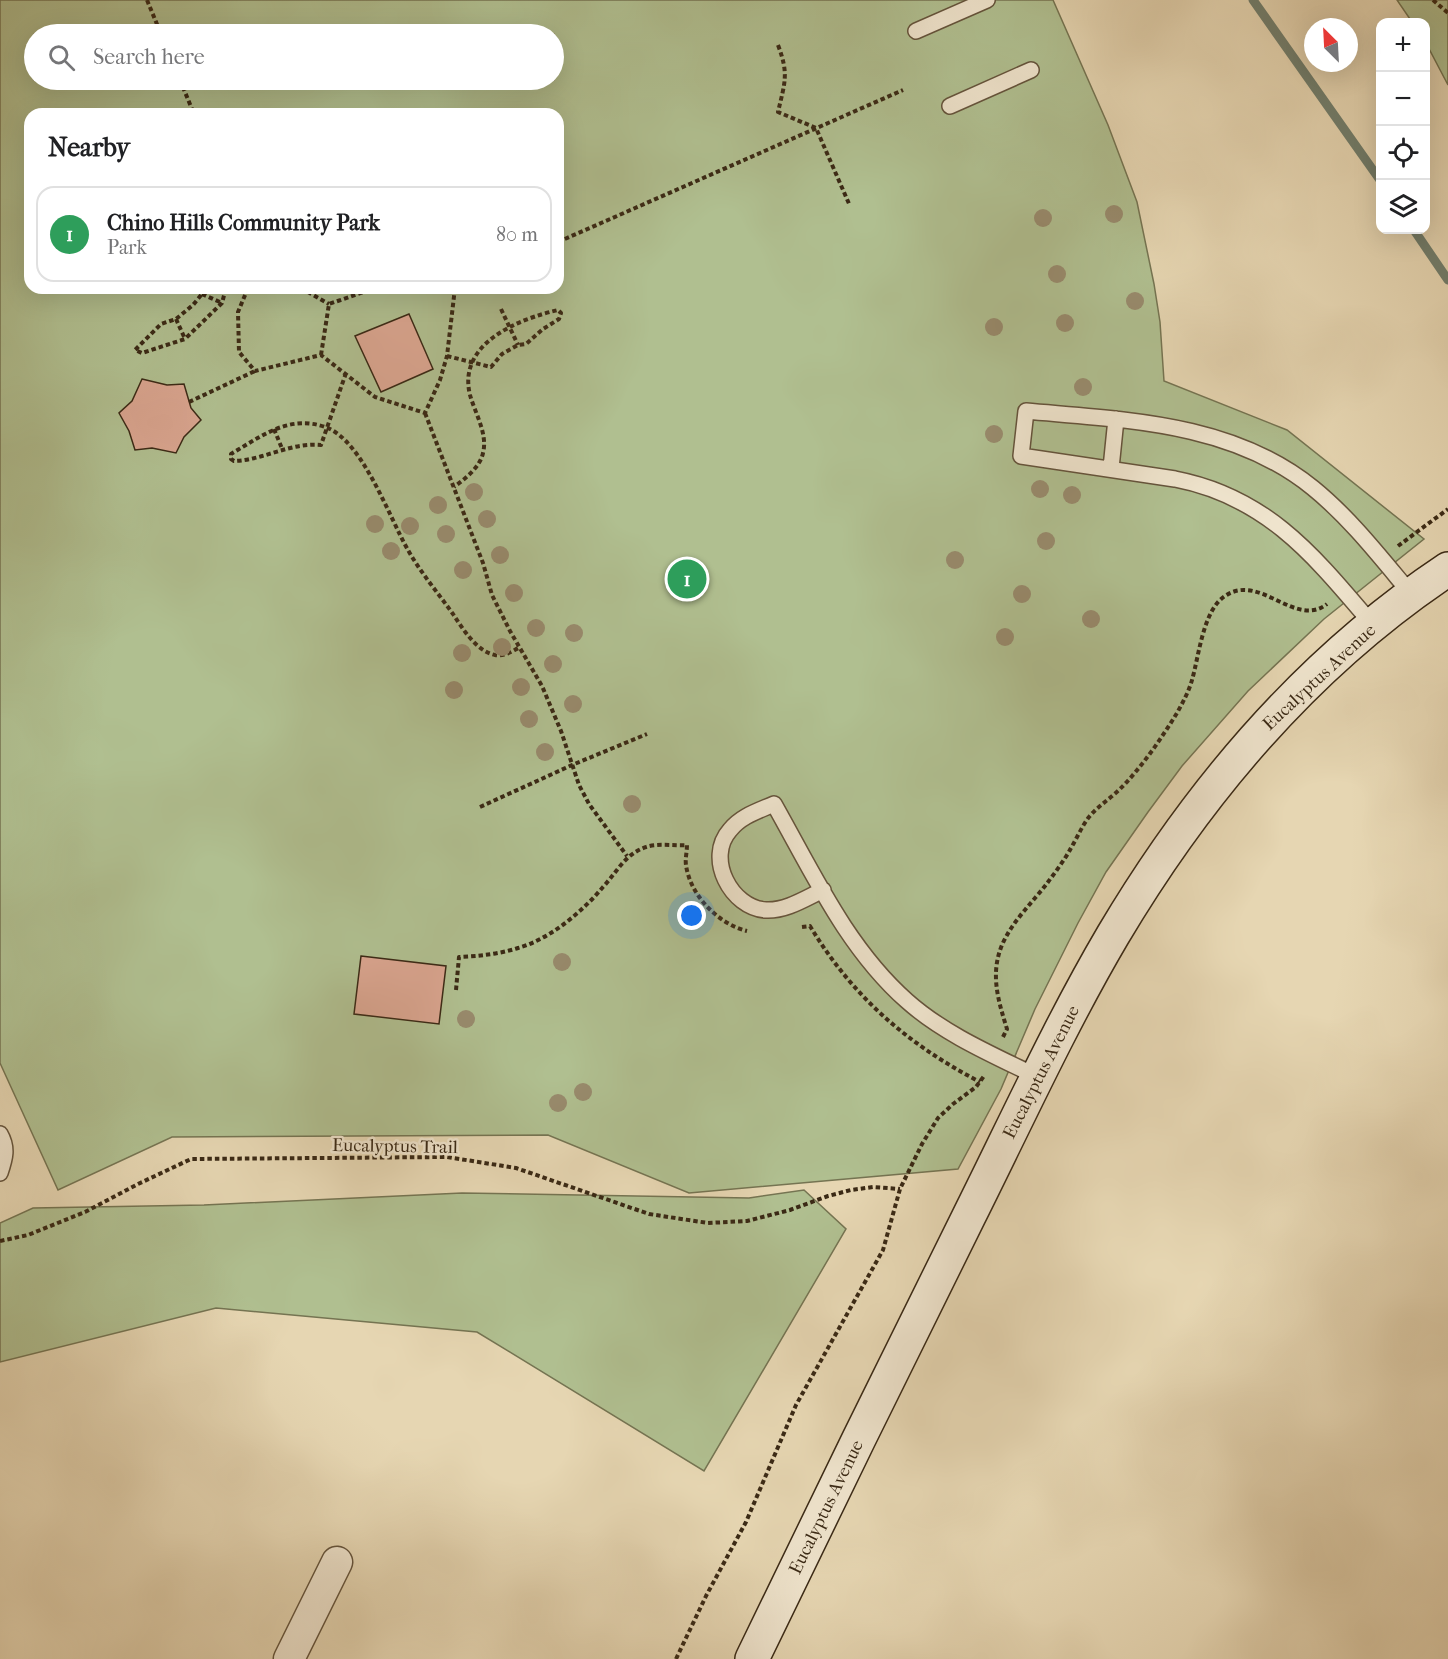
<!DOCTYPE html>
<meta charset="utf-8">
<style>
body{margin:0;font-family:"IM FELL French Canon",serif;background:#f6f6f6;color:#202124}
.controls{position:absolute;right:18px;top:18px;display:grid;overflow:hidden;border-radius:12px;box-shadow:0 6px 24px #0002}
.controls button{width:54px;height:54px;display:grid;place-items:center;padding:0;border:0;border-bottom:2px solid #e0e0e0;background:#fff;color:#202124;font:30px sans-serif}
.compass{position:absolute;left:1304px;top:18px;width:54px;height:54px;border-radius:50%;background:#fff;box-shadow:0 6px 24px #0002;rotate:336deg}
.you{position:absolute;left:692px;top:916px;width:21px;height:21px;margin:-15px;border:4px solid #fff;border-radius:50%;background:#1a73e8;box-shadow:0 0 0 9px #1a73e833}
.badge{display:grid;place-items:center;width:39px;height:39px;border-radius:50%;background:#8f2418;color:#fff;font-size:20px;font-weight:700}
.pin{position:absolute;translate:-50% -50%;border:3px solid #fff;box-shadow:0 2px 6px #0006}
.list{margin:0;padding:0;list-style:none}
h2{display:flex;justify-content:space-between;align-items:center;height:78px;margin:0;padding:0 24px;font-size:26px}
h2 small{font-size:20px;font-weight:400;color:#757577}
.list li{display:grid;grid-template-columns:39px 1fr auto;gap:18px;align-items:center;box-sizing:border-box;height:96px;margin:0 12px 12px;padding:0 12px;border:2px solid #e0e0e0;border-radius:18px}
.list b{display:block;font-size:22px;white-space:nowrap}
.list p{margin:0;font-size:20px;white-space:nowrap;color:#757577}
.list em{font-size:20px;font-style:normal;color:#757577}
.icon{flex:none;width:33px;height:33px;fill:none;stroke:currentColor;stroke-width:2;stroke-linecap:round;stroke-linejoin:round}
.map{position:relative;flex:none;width:1448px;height:1659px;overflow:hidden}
.search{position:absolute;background:#fff;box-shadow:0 6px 24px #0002;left:24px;top:24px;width:540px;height:66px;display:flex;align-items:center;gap:15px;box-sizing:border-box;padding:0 21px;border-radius:33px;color:#757577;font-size:22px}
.panel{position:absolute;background:#fff;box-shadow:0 6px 24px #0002;left:24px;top:108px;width:540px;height:186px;border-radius:18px}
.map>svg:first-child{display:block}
</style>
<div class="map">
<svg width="1448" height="1659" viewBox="0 0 1448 1659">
<rect width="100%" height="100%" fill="#e6d6b2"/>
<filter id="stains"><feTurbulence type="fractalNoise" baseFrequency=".00333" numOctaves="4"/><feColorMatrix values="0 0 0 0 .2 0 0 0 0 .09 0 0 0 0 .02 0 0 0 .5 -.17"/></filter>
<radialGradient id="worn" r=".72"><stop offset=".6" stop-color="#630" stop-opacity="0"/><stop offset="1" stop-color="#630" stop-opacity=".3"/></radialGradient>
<path fill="#b0bf90" stroke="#757452" stroke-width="1.5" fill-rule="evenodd" d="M 0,0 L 1053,0 L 1108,125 L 1137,202 L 1154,284 L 1160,322 L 1164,381 L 1287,430 L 1424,539 L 1324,619 L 1248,691 L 1182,766 L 1148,812 L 1106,872 L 1078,923 L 1035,1009 L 1001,1089 L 958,1169 L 689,1193 L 548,1135 L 172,1137 L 58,1190 L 0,1063 ZM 34,34 L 554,34 L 554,80 L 34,80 ZM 30,114 L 558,114 L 558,288 L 30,288 Z
M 1397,0 L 1448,0 L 1448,85 L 1426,43 L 1426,22 L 1412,22 Z
M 804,1190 L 846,1229 L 704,1471 L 477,1332 L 216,1308 L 0,1362 L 0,1223 L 33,1208 L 204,1205 L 462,1193 L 749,1198 Z"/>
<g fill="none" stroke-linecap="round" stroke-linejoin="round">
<path stroke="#727f6e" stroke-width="9" d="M 1253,0 L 1380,180
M 1414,230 L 1448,280"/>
</g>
<path fill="#daa590" stroke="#3a2915" stroke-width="1.5" d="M 409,314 L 433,369 L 381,392 L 355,336 Z
M 142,379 L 167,385 L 184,384 L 191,408 L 201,420 L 184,437 L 176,453 L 152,448 L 135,450 L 129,431 L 119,413 L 132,401 Z
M 361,956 L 446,966 L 439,1024 L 354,1014 Z"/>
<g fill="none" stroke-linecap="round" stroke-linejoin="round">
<g stroke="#65543c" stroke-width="18">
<path id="lane" d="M 916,31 L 987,0
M 950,106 L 1031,70
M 1111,468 L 1116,419
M 1373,625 C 1315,557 1268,497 1175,479 L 1021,456 L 1026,411 C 1125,420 1232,422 1313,488 C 1350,518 1381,558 1412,595
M 823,890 C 806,898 786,911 766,910 C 731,908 705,858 730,830 C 741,816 758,811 774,804 C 813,873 847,948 907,1001 C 944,1034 993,1055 1038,1077
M 0,1134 C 8,1148 5,1158 0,1173"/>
</g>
<g stroke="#65543c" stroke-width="33">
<path id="street" d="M 289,1659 L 337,1562"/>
</g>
<g stroke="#3a2915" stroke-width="36">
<path id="secondary" d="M 752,1659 C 823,1511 896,1363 969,1216 C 1016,1122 1060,1025 1113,935 C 1198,792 1308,662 1448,569"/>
</g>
<path stroke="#3a2915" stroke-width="4" stroke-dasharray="4.5 3" stroke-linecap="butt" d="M 147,0 L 161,34
M 1433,0 L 1448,13
M 778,45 C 789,74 785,82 778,112 L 816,128 L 850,206
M 180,80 L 194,114
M 558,242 L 903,90
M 203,288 L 202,294 L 193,305 L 176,319 L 161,324 L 135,350 L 142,353 L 185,339 L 222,303 L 226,288
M 248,288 L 238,312 L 239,352 L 255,371 L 321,355 L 375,397 L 425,413 L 440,380 L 447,356 L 455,288
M 301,288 L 329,304
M 202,294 L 222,303
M 501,309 L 518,345
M 176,319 L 185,339
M 321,355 L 329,304 L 375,288
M 447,356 L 491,367 L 502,354 L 518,345 L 526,344 L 543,329 L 559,319 L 561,313 L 558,310 C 519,319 457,343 470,395 C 475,413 488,434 483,453 C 480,467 466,478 454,487
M 346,373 L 321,445 C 291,442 264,460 234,461 L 231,459 L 231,454 L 236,451 C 264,434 291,415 325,427 C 362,439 389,517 408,550 C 421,573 438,593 453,614 C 463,629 476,651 495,655 C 505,657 512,651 520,647
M 189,402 L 255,371
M 425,413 L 483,563 L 492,595 L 510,631 L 542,686 L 561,731 L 579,785 L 589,804 L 627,856
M 274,429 L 283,451
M 1398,546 L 1448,509
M 480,807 L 572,765 L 647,734
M 802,927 L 810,926 C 852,996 907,1044 980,1082
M 456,990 L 459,957 C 480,956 499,954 518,948 C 550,939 582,912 603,887 C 617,872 625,854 646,847 C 657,843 675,846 687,845 C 687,852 685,859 686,865 C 690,895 718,924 747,931
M 1003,1037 L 1007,1029 C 998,1000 990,974 1002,945 C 1012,922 1030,905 1045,886 C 1054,874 1064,861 1071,848 C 1077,838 1082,826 1089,817 C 1098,806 1110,799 1120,789 C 1142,767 1161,739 1177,713 C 1183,702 1189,691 1192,680 C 1199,656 1203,610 1225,596 C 1260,572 1295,629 1327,604
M 0,1241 L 28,1235 L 85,1212 L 138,1184 L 191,1159 L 447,1157 L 516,1168 L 649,1214 L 708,1223 L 747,1221 L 790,1210 L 828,1196 L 851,1190 L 873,1187 L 900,1189
M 676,1659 L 706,1596 L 746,1522 L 796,1405 L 883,1250 L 900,1189 L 922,1144 L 938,1118 L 953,1104 L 976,1087 L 984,1076"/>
<use href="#lane" stroke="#efe4cd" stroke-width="15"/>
<use href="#street" stroke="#efe4cd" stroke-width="30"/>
<use href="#secondary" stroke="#efe4cd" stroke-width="33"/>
</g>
<g fill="#988b6d">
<circle cx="1114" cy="214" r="9"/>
<circle cx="1043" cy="218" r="9"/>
<circle cx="1057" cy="274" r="9"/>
<circle cx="1135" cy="301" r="9"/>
<circle cx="1065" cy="323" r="9"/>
<circle cx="994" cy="327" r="9"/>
<circle cx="1083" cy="387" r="9"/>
<circle cx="994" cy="434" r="9"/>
<circle cx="1040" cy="489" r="9"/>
<circle cx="474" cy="492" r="9"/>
<circle cx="1072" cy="495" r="9"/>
<circle cx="438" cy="505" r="9"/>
<circle cx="487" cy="519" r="9"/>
<circle cx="375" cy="524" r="9"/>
<circle cx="410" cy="526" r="9"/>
<circle cx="446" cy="534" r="9"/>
<circle cx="1046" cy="541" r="9"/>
<circle cx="391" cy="551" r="9"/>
<circle cx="500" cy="555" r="9"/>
<circle cx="955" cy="560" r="9"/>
<circle cx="463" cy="570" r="9"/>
<circle cx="514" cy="593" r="9"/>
<circle cx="1022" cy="594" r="9"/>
<circle cx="1091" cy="619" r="9"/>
<circle cx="536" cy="628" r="9"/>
<circle cx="574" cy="633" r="9"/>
<circle cx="1005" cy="637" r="9"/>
<circle cx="502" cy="647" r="9"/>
<circle cx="462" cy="653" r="9"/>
<circle cx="553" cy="664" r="9"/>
<circle cx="521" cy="687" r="9"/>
<circle cx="454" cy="690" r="9"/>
<circle cx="573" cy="704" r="9"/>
<circle cx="529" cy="719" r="9"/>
<circle cx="545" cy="752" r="9"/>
<circle cx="632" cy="804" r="9"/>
<circle cx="562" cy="962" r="9"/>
<circle cx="466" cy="1019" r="9"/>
<circle cx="583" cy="1092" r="9"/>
<circle cx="558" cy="1103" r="9"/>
</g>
<g text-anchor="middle" stroke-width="5" stroke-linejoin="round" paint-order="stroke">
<g font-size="18" fill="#3a2915" stroke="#efe4cd">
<text transform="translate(1319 677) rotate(-43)" y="6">Eucalyptus Avenue</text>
<text transform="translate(1041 1072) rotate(-63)" y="6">Eucalyptus Avenue</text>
<text transform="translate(395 1146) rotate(1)" y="6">Eucalyptus Trail</text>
<text transform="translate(826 1507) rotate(-64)" y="6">Eucalyptus Avenue</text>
</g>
</g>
<rect width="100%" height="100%" filter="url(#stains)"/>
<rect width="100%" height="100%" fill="url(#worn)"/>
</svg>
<div class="controls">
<button>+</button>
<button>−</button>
<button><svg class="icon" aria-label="locate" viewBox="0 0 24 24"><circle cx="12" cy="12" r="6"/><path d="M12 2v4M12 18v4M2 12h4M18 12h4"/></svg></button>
<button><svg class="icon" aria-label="layers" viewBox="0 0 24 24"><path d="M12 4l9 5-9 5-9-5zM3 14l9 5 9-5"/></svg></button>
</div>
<svg class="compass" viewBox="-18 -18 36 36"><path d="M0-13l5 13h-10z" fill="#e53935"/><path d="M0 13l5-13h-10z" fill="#757577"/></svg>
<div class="you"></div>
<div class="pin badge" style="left:687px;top:579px;background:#2e9e5b">1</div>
<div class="search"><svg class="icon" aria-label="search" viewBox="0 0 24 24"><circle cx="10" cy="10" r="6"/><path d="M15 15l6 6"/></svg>Search here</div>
<section class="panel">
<h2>Nearby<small></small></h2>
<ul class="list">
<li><span class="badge" style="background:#2e9e5b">1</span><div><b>Chino Hills Community Park</b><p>Park</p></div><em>80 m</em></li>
</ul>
</section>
</div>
